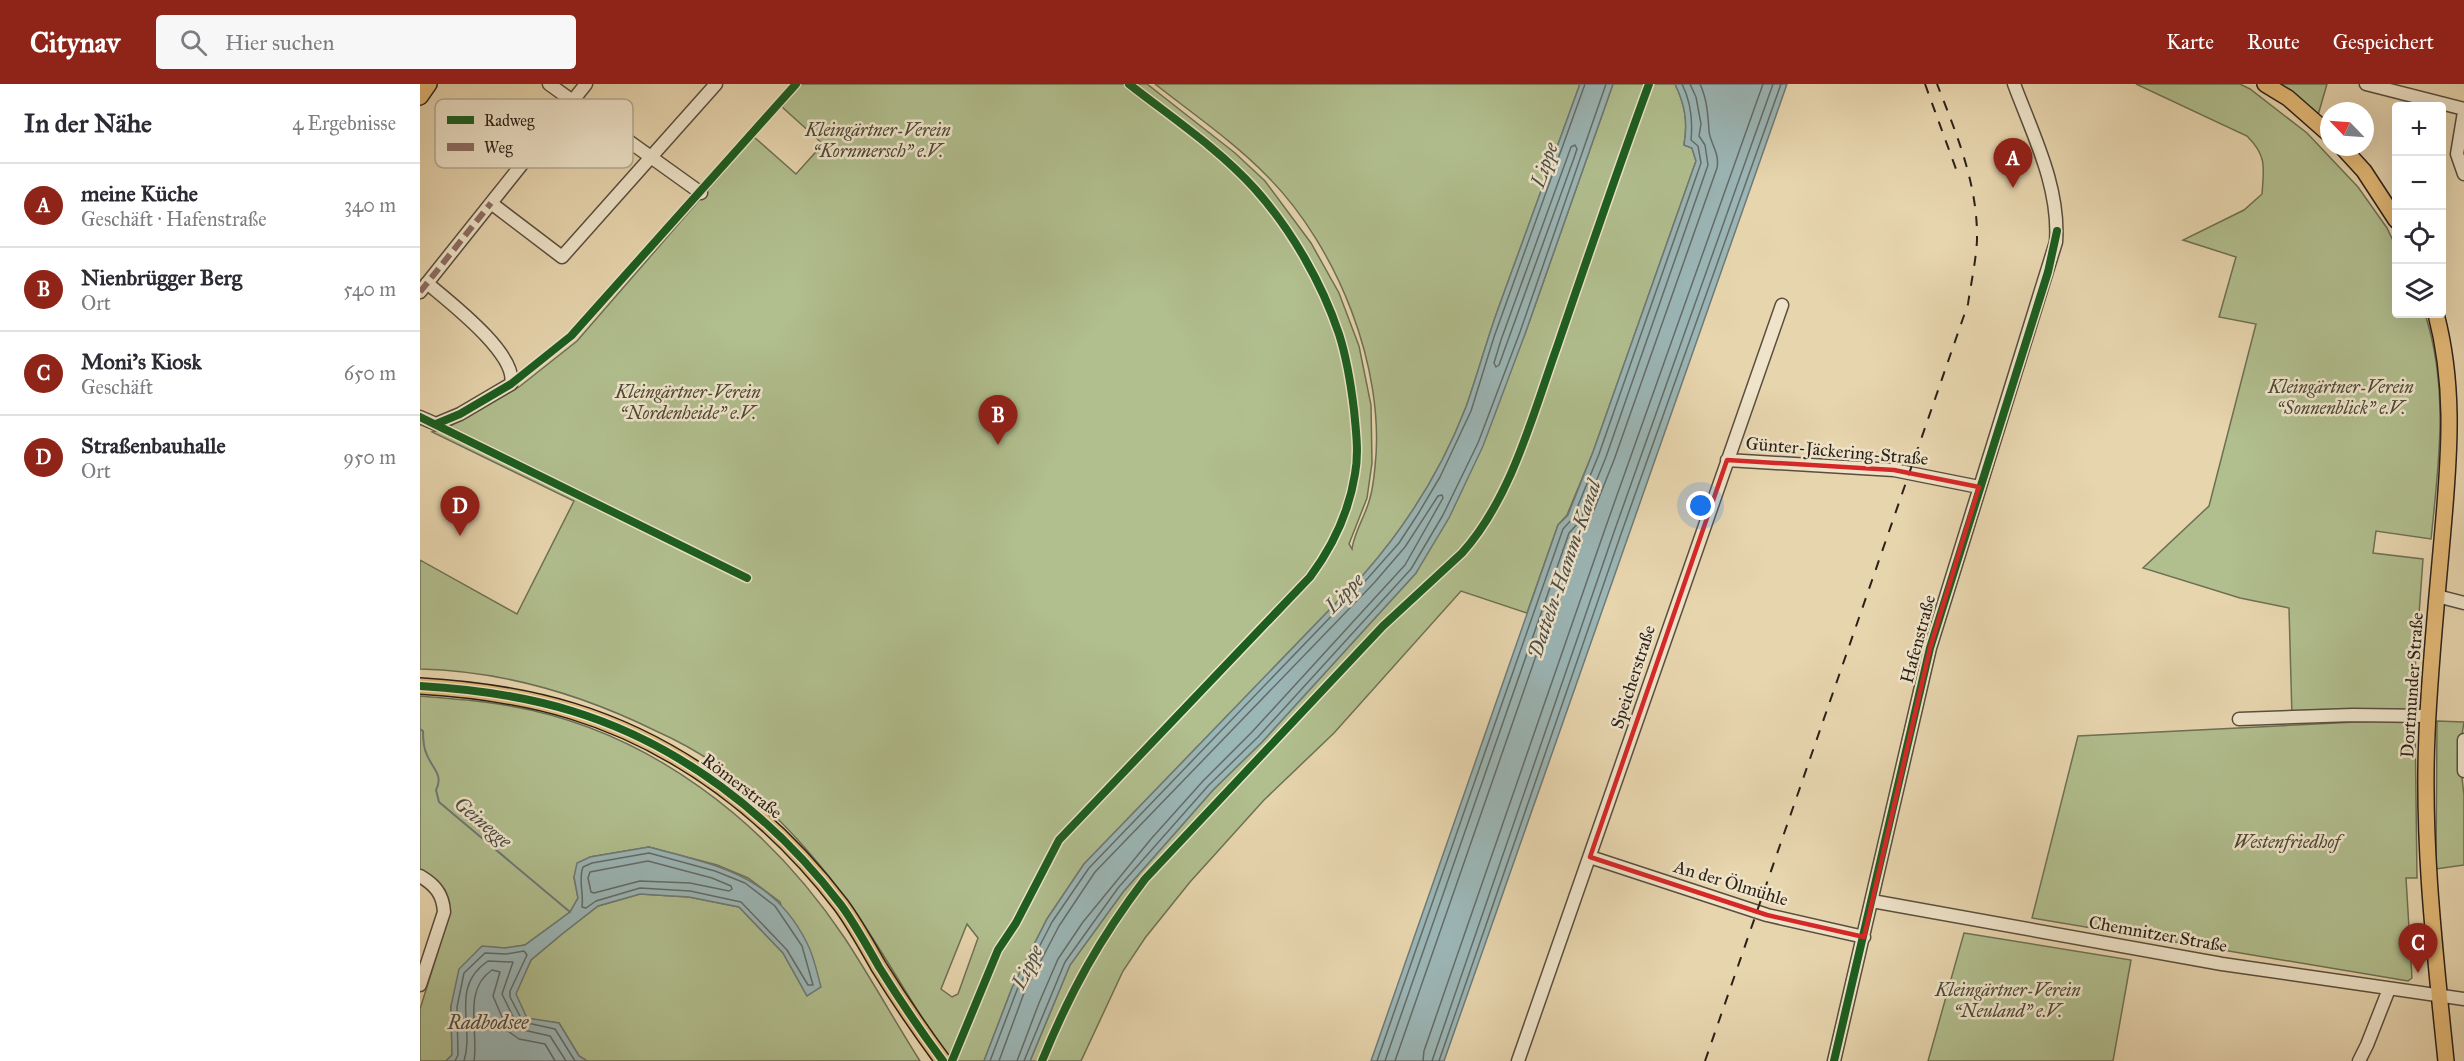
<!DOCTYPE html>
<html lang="de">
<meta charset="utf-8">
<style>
body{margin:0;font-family:"IM FELL Great Primer",serif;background:#f7f7f7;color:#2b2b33}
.controls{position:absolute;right:18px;top:18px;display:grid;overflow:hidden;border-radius:6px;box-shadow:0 6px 24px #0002}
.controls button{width:54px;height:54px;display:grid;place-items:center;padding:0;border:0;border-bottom:2px solid #e1e1e2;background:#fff;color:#2b2b33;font:30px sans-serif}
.compass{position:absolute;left:1900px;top:18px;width:54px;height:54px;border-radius:50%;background:#fff;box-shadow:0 6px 24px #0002;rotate:295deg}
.you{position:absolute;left:1281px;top:422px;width:21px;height:21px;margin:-15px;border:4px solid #fff;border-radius:50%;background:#1a73e8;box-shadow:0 0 0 9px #1a73e833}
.badge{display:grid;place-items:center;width:39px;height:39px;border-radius:50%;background:#8f2418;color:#fff;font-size:20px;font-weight:700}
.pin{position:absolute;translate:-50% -50px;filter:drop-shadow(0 2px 3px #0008)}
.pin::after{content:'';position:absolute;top:32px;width:21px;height:18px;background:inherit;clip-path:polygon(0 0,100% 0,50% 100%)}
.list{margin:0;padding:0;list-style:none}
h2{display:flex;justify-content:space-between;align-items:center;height:78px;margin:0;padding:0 24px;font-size:26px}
h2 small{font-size:20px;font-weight:400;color:#7c7c81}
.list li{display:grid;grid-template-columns:39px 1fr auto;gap:18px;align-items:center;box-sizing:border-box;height:84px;padding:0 24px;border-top:2px solid #e1e1e2}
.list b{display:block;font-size:22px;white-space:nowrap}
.list p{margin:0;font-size:20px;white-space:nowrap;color:#7c7c81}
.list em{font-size:20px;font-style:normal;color:#7c7c81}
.icon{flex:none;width:33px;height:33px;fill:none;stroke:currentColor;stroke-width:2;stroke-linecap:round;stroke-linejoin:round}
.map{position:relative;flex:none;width:2044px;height:977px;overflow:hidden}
header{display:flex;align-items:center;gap:36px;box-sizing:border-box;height:84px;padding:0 30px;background:#8f2418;color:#fff}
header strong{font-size:28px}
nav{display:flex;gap:33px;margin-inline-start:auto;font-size:21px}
.search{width:420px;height:54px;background:#f7f7f7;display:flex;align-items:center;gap:15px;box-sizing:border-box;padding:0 21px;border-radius:6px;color:#7c7c81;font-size:22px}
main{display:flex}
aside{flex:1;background:#fff}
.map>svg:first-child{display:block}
</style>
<header>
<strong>Citynav</strong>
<div class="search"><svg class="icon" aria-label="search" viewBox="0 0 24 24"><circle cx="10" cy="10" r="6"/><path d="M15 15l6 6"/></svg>Hier suchen</div>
<nav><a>Karte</a><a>Route</a><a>Gespeichert</a></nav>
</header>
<main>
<aside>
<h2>In der Nähe<small>4 Ergebnisse</small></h2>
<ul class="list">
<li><span class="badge">A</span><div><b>meine Küche</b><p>Geschäft · Hafenstraße</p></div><em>340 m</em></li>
<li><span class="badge">B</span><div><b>Nienbrügger Berg</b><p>Ort</p></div><em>540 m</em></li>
<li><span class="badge">C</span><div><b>Moni's Kiosk</b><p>Geschäft</p></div><em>650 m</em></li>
<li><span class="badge">D</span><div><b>Straßenbauhalle</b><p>Ort</p></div><em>950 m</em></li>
</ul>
</aside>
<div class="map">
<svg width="2044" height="977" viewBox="0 0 2044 977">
<rect width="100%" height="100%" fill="#e7d5ae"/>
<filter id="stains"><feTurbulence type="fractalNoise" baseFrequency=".00333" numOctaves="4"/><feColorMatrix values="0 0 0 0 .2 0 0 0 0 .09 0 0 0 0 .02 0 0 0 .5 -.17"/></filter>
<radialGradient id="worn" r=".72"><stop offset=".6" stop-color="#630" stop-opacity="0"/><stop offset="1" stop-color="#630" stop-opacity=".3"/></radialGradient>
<path fill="#b1be8e" stroke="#6e7054" stroke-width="1.5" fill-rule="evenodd" d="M 381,0 L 727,0 L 815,69 L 845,97 L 891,159 L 919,209 L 939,262 L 951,321 L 952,379 L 947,414 L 929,460 L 932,465 C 934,448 946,431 950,414 C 953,404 954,393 955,383 C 966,284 917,162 847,92 C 814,58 773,30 735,0 L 1160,0 C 1132,76 1105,152 1077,228 C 1066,259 1057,292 1046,323 C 1022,385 987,441 944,490 L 664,780 L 627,835 L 592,904 L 564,977 L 533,977 C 494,928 467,871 430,821 C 398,775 360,734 317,697 C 293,676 265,660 236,647 C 161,610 84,587 0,585 L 0,476 L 97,530 L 154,417 L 12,348 L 30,342 L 99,303 L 157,257 L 334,53 L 376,90 L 403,60 L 362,23 ZM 547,840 L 558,854 L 538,910 L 532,913 L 521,905 Z
M 1193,0 L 1255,0 C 1265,20 1268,38 1264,61 L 1272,64 L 1276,77 L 1173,368 L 1147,431 L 1138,441 L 1107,529 L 1041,507 L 914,649 L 844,716 L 770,798 L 725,854 L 703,887 L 661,977 L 610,977 L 650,881 L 703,808 L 793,706 L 842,658 L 996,489 L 1105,250 Z
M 1716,0 L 1820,0 L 1830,5 L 1887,49 L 1938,103 L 1967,144 L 1976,163 L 1976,230 L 2005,230 C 2029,304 2019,379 2011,455 L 1956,447 L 1953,469 L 2003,475 L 1992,627 L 1872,633 L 1869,524 L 1820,514 L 1723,484 L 1789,422 L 1836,240 L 1799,233 L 1816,173 L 1763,156 L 1824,126 L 1842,110 C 1844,83 1847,72 1827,52 Z
M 1854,0 L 1907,0 L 1898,31 Z
M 0,612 C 30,615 61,616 90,622 C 229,646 347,738 424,853 C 451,894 474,936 500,977 L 167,977 L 159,972 L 139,939 L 107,935 L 95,910 L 111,876 L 142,850 L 178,822 L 220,810 L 269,813 L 319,823 L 363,869 L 387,912 L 360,818 L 328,794 L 297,781 L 229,763 L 170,773 L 154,793 L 158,814 L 150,828 L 105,861 L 86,864 L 62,863 L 31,922 L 32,971 L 26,977 L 0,977 L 0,925 L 30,829 L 25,806 L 17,796 L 0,787 Z
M 1995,635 L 1997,794 L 1986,794 L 1992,894 L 1988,897 L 1612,834 L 1658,652 Z
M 2017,637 L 2044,638 L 2039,669 L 2044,711 L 2044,781 L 2016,785 Z
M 1544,849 L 1711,876 L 1693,977 L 1508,977 Z"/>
<path fill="#9bb6b6" stroke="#6e7a77" stroke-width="1.5" d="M 1160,0 L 1193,0 L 1105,250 L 1063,362 L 1029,434 L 996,489 L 842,658 L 793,706 L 703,808 L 650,881 L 610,977 L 564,977 L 592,904 L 627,835 L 664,780 L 944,490 C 987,441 1022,385 1046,323 C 1057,292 1066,259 1077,228 C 1105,152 1132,76 1160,0 Z
M 1255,0 L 1367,0 L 1024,977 L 951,977 L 1138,441 L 1148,431 L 1173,368 L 1276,77 L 1272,64 L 1264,61 C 1268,38 1265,21 1255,0 Z
M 229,763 C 295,781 353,790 387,859 C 394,872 397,889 401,903 L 387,912 L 363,869 L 319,823 L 269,813 L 220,810 L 178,822 L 142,850 L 111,876 L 96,910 L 107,934 L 139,939 L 159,972 L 167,977 L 26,977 L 32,971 L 31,922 L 39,885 L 62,862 L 85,864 L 105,861 L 150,828 L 158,814 L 154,793 L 157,779 L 170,773 Z"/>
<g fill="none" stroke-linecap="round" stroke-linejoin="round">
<path stroke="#636c68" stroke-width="1.5" d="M 1155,61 L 1157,65 L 1154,74 L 1079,281 L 1076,283 L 1074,279 L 1081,256 L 1151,63 Z
M 229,769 L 295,787 L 325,799 L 355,822 L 382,862 L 393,901 L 388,901 L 367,866 L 321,818 L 270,807 L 220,804 L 176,817 L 166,824 L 162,823 C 164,809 158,796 163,783 L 172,779 Z
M 228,777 L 292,794 L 311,802 L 312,805 L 309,807 L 270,799 L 220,797 L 174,809 L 171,808 L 168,794 L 170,788 Z
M 35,977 L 38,971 L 37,923 L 44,889 L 65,869 L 86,870 L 104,867 L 107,871 L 90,907 L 90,913 L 103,938 L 135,945 L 155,977
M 44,977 C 55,943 29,903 68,877 L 93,878 L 82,910 L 99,945 L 130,952 L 146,977
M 54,977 C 59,948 42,906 72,886 L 80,888 L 73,912 L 88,947 L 99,955 L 125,960 L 135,977
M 570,977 L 597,906 L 632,838 L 669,784 L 948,494 L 979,459 L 998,430 L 1020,393 L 1051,327 L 1074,253 L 1165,0
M 579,977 L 604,909 L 639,842 L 675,788 L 954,499 L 985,463 L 1018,412 L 1022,411 L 1023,414 L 985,481 L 832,648 L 783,697 L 731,755 L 663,838 L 638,875 L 619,919 L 597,977
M 604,977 L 645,878 L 698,804 L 788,702 L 838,653 L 991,485 L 1023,431 L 1058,359 L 1100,248 L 1186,0
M 957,977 L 1143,445 L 1153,434 L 1179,370 L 1281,79 L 1278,62 L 1271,56 C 1273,36 1271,18 1262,0
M 965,977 L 1149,449 L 1160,437 L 1186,373 L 1288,81 L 1285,61 L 1279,52 L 1281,40 L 1276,13 L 1270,0
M 975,977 L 1157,454 L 1168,441 L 1194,376 L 1297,84 C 1300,69 1290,59 1289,47 C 1288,31 1287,15 1280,0
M 1003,977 L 1004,967 L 1185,445 L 1343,0
M 1012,977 L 1194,448 L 1353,0
M 1019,977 L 1201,450 L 1361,0"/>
<path stroke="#6e7a77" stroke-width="2" d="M 0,645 L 3,647 C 3,655 3,663 7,671 C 12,684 24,691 16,706 L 19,718 L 150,828"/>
<g stroke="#5a4e3e" stroke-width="15">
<path id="minor" d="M 129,0 L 281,109
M 1946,0 L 2044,25
M 2044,28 L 2037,70 L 2044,90
M 71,119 L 142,173 L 296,0
M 0,208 L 166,0
M 0,333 L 16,340 L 40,330 L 91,300 C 98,270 28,217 7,199
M 1307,376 L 1474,386 L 1559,403
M 2017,512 L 2044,519
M 1819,635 L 1933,631 L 2008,632
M 2044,656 L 2044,687
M 1170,773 L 1347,831 L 1444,853
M 0,792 C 15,801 23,810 24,828 L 0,901
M 1452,817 L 1802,880 L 2044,915
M 1098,977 L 1362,221
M 1414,977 L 1510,564 L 1636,158 C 1640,103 1613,51 1594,0
M 1939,977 L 1947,961 L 1969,905"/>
</g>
<g stroke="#2b2119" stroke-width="18">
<path id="major" d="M 1845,0 L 1868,14 L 1909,50
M 0,13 L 9,0
M 1922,63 L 1944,87 L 1976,136
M 2016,230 C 2034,298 2030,363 2024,433 C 2018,505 2010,578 2007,650 C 2002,759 2015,869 2026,977
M 0,602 C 51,605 103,612 152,627 C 260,660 353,732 421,821 C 435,840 447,862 459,883 C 479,915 500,946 523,977"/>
</g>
<use href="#minor" stroke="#efe4ca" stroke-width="12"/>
<use href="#major" stroke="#e4ba77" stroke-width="15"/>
<path stroke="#2b2119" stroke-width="2" stroke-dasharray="10 10" stroke-linecap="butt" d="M 1505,0 L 1536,85
M 1285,977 L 1548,220 C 1551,199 1556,177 1557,156 C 1558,101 1537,51 1517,0"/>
<path stroke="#8d6e63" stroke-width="6" stroke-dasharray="12 6" stroke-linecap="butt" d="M 0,208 L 71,119"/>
<g stroke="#efe4ca" stroke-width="11">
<path id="cycleway" d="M 0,333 L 327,494
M 16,340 L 40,330 L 91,300 L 151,252 L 376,0
M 0,602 C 51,605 103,612 152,627 C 260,660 353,732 421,821 C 435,840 447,862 459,883 C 479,915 500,946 523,977
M 532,977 L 578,866 L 596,839 L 639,756 L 890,493 C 913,462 929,428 935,390 C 939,369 936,347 934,326 C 931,301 927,275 919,250 C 902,199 871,145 835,105 C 799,65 751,33 709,0
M 622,977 C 650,908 680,854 725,795 L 963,542 L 1042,469 C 1091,415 1113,330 1137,263 C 1167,175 1197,87 1229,0
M 1414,977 L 1510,564 L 1628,188 L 1637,147"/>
</g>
<use href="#cycleway" stroke="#1b5e20" stroke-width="8"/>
</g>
<path fill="none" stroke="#d62828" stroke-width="4.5" stroke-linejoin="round" d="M 1307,376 L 1474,386 L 1559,403 L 1510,564 L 1444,853 L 1347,831 L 1170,773 Z"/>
<g text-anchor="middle" stroke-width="5" stroke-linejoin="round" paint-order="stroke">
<g font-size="18" font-style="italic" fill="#4c4836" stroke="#efe4ca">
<text x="458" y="52">Kleingärtner-Verein<tspan x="458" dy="21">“Kornmersch” e.V.</tspan></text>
<text x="1921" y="309">Kleingärtner-Verein<tspan x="1921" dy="21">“Sonnenblick” e.V.</tspan></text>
<text x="268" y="314">Kleingärtner-Verein<tspan x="268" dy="21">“Nordenheide” e.V.</tspan></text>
<text x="1867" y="764">Westenfriedhof</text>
<text x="1588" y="912">Kleingärtner-Verein<tspan x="1588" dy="21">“Neuland” e.V.</tspan></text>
</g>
<g font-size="18" fill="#2b2119" stroke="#efe4ca">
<text transform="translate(1417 367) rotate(5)" y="6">Günter-Jäckering-Straße</text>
<text transform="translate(1498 555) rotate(-75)" y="6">Hafenstraße</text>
<text transform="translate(1213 593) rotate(-72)" y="6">Speicherstraße</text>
<text transform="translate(1992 601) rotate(-86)" y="6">Dortmunder Straße</text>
<text transform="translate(322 702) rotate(37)" y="6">Römerstraße</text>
<text transform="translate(1311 799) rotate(17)" y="6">An der Ölmühle</text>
<text transform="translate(1738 850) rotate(10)" y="6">Chemnitzer Straße</text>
</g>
<g font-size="20" font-style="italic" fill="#4d4e48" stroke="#efe4ca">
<text transform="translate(1124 81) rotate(-71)" y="7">Lippe</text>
<text transform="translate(1144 485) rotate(-71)" y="7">Datteln-Hamm-Kanal</text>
<text transform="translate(924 509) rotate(-46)" y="7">Lippe</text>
<text transform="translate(63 738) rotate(40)" y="7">Geinegge</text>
<text transform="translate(607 883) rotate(-64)" y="7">Lippe</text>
<text x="68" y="945">Radbodsee</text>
</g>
</g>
<rect x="15" y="15" width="198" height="69" rx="9" fill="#efe4ca" stroke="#b4aa95" stroke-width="1.5"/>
<rect x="27" y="32" width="27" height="8" fill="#1b5e20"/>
<rect x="27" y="59" width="27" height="8" fill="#8d6e63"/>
<g font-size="16" fill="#2b2119">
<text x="64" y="42">Radweg</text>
<text x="64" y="69">Weg</text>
</g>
<rect width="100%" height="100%" filter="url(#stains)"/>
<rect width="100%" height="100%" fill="url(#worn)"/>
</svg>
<div class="controls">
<button>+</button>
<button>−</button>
<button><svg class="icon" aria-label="locate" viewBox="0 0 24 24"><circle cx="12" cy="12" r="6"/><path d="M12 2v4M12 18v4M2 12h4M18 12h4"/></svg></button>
<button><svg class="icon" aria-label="layers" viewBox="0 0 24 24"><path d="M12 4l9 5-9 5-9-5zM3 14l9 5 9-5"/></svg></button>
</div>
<svg class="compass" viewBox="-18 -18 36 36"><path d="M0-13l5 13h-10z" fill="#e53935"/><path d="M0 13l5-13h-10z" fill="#7c7c81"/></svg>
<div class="you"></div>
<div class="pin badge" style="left:1593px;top:104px">A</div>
<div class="pin badge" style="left:578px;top:361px">B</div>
<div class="pin badge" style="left:1998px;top:889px">C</div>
<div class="pin badge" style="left:40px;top:452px">D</div>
</div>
</main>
